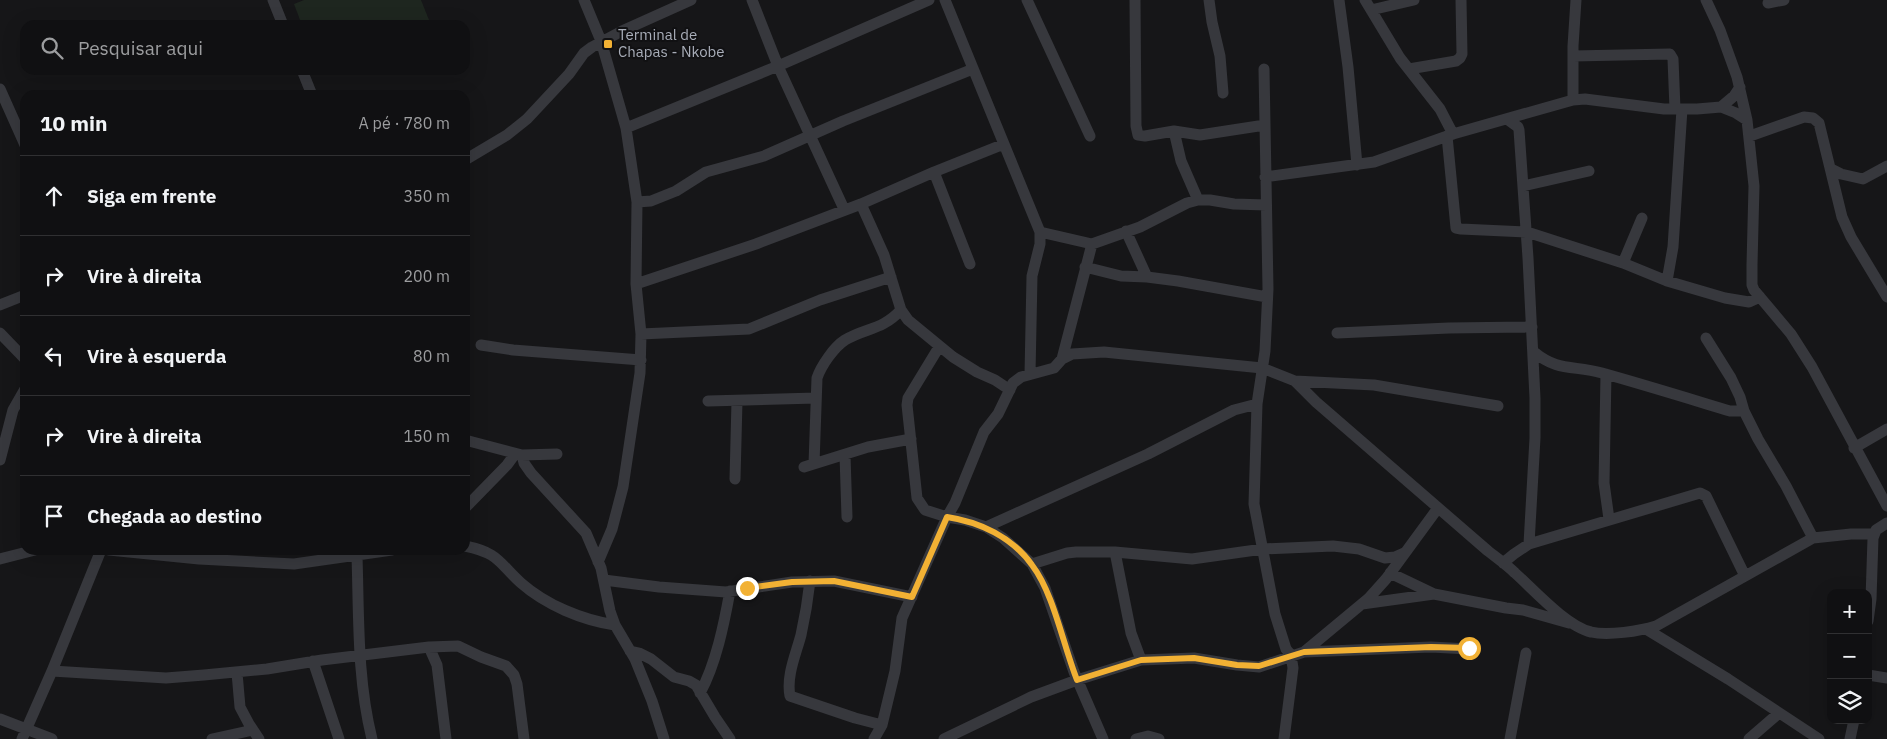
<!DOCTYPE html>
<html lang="pt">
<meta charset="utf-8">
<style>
body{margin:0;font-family:"IBM Plex Sans",sans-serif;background:#1e1e20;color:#f1f3f6}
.controls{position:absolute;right:15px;bottom:15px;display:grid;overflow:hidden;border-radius:10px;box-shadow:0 5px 20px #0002}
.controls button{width:45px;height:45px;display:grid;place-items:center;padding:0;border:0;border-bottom:1px solid #303032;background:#101012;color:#f1f3f6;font:25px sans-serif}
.stop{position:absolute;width:15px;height:15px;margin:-11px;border:4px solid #f2b134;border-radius:50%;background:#fff}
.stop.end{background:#f2b134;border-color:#fff;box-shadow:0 1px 5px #0008}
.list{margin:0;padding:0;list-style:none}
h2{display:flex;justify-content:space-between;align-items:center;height:65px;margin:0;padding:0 20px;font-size:21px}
h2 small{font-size:16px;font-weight:400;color:#9c9d9f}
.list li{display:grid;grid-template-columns:32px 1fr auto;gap:15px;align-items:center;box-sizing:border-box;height:80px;padding:0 20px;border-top:1px solid #303032}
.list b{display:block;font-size:19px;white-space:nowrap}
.list em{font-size:16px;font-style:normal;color:#9c9d9f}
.icon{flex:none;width:28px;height:28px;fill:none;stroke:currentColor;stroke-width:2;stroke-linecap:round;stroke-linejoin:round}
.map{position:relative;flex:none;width:1887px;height:739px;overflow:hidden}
.search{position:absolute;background:#101012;box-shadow:0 5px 20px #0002;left:20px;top:20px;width:450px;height:55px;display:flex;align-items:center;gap:12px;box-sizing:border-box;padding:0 18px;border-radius:15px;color:#9c9d9f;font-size:19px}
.panel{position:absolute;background:#101012;box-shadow:0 5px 20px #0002;left:20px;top:90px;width:450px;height:465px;border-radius:15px}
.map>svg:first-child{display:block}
</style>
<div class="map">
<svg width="1887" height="739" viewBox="0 0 1887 739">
<rect width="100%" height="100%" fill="#161618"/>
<path fill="#1e261f" d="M 304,0 L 421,0 L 429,20 L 418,25 L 302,25 L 294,4 Z"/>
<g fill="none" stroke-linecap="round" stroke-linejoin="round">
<path stroke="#37383d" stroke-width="11" d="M 273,0 L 283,25
M 584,0 L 601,41 L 626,128 L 637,202 L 636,284 L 641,334 L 640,373 L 623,487 L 612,529 L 598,562
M 752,0 L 778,66 L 844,209
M 945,0 L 1040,232 L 1040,244 L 1032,276 L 1030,374
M 1027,0 L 1090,136
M 1135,0 L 1136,126 L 1138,135 L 1145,136 L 1174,131 L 1200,135 L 1265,125
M 1209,0 L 1212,22 L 1220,56 L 1223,93
M 1339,0 L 1348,67 L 1357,165
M 1365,0 L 1400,58 L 1440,109 L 1453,134
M 1706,0 L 1720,30 L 1737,77 L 1747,120 L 1754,186 L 1752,265 L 1752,285 L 1754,290 L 1791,334 L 1812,367 L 1887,506
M 1768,3 L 1784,0
M 1371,10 L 1414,0
M 1573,56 L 1670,54 L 1673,59 L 1675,109
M 1264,69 L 1268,289 L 1265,351 L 1257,404 L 1254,504 L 1275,614 L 1286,649 L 1291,655 L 1293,668 L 1284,739
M 1409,69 L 1456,61 L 1460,58 L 1462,54 L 1461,0
M 302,70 L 312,95
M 0,89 L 25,145
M 1573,100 L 1573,46 L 1576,0
M 1721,107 L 1734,96 L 1740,87
M 1507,119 L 1518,127 L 1519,130 L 1528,258 L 1535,398 L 1535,438 L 1529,544
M 626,128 L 778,66 L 929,0
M 1174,131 L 1181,161 L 1198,200
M 1447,136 L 1456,228 L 1461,229 L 1527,232 L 1623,263 L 1667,281 L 1725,298 L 1749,302 L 1760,297
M 1750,136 L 1804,117 L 1813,118 L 1819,123 L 1842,217 L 1851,237 L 1887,297
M 465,160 L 507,135 L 527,119 L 569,74 L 584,53 L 592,47 L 622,31 L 691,0
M 1831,169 L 1841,174 L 1863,179 L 1887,166
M 934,172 L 970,264
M 1265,177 L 1374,162 L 1453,134 L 1573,100 L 1585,99 L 1664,109 L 1697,109 L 1721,107 L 1736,113 L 1747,120
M 1523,186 L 1589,171
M 637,202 L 651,201 L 676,191 L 706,172 L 764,156 L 843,121 L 973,69
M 861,204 L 884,255 L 901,310 L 908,320 L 953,357 L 977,372 L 995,380 L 1010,390
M 1126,231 L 1147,277
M 1040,232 L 1092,244 L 1140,227 L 1187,203 L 1198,200 L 1210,200 L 1234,204 L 1266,205
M 1623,263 L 1642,218
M 1085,267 L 1121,276 L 1147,277 L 1178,281 L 1267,297
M 1667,281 L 1673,247 L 1682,109
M 636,284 L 756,244 L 861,204 L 934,172 L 1004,144
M 0,305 L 25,295
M 0,333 L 25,359
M 1337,333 L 1449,328 L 1532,327
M 641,334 L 749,329 L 820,300 L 891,277
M 1706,338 L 1731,378 L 1740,397 L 1744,411 L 1758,439 L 1786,486 L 1813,538
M 481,345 L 513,350 L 641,360
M 939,347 L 908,398 L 907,405 L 917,498 L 925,510 L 947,517 L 965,520 L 986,527 L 1003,538 L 1032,564 L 1045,588 L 1074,672 L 1103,739
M 1534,352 C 1558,372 1574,365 1602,373 C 1645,385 1687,398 1730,411 L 1744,411
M 1062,359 L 1092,244
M 1606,374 L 1604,483 L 1609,519
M 1295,381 L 1374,385 L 1498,406
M 708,401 L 816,398
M 465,440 L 522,455 L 557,454
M 1854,448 L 1887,429
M 522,455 L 524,463 L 531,473 L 586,533 L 601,568 L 610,611 L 615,625 L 635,659 L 652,701 L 664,739
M 845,455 L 847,517
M 0,460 L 13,410 L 25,389
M 814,464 L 817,378 C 821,366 834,347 845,340 C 867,327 881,331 901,310
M 804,467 L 868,447 L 911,439
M 735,479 L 737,401
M 465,508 L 507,465 L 515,454
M 986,527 L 1148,454 L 1234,410 L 1257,404
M 465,546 C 499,553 498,562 521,583 C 546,605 582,620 615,625
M 109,550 L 199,559 L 294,564 L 392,550
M 1115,552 L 1131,633 L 1141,660
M 357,556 C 359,617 357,679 372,739
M 0,559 L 35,550
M 1503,563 L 1514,554 L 1529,544 L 1700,493 L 1706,496 L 1745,576
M 1032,564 L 1067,553 L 1076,552 L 1115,552 L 1192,559 L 1263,549 L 1333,546 L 1359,549 L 1385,558 L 1395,557 L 1404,553
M 1390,573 L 1434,594
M 604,580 L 659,587 L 726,592 L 792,582 L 834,581 L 912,597
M 810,581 C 808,599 805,617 801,635 C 796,654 786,676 790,696 L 855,718 L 882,725
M 1362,604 L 1434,594 L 1506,608 L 1523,610 L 1569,623
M 1868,621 L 1871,599 L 1873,538 L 1876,530 L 1887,523
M 1646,629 L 1728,679 L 1819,739
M 429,647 L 458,646 L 481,657 L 506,666 L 514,675 L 517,684 L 524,739
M 630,651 L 639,653 L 651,659 L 674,677 L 689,681 L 696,685 L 715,717 L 730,739
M 1304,652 L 1431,647 L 1469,649
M 313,661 L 339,739
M 52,671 L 166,678 L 204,675 L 267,669 L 322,660 L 429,647 L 437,665 L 446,739
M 237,673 L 240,707 L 249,724 L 259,739
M 1868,675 L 1887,678
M 700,693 C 716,664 724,624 730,591
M 0,719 L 52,739
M 22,739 L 52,671 L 101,550
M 212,739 L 253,730
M 874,739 L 882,725 L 895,671 L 902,618 L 947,517 L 955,503 L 984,432 L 998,414 L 1013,383 L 1021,377 L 1054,368 L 1062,359 L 1072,354 L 1104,352 L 1262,368 L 1295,381 L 1316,402 L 1488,551 C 1497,558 1507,565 1515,573 C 1533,589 1567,627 1591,632 C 1608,636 1640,631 1656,626 L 1813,538 L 1851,534 L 1874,534
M 944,739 L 1031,697 L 1077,680 L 1141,660 L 1194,658 L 1237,665 L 1259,667 L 1304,652 L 1369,598 L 1386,579 L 1438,508
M 1136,739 L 1148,736 L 1159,739
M 1510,739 L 1526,653
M 1749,739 L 1779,713
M 1850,739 L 1854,720"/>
</g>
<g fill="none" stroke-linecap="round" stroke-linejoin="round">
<path stroke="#f2b134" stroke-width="6" d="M 747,588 L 792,582 L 834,581 L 912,597 L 947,517 C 980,522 1012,537 1032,565 C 1054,594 1063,645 1077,680 L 1141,660 L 1194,658 L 1237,665 L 1259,666 L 1304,652 L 1431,647 L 1469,648"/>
</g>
<rect fill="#f2b134" stroke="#111113" stroke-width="2" x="603" y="39" width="10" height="10" rx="2.5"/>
<g text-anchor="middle" stroke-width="4" stroke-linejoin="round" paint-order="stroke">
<g font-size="15" fill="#a8adb8" stroke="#111113" text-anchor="start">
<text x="618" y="40">Terminal de<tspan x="618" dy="17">Chapas - Nkobe</tspan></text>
</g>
</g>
</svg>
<div class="controls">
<button>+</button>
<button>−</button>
<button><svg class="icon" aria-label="layers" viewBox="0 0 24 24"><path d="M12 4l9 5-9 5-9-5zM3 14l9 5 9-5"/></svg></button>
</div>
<div class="stop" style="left:1469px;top:648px"></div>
<div class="stop end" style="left:747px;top:588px"></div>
<div class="search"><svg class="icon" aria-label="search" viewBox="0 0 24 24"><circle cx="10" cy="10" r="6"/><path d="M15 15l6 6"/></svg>Pesquisar aqui</div>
<section class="panel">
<h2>10 min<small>A pé · 780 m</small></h2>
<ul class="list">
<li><svg class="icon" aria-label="ahead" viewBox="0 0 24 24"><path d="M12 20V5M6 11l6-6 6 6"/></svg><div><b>Siga em frente</b></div><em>350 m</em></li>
<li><svg class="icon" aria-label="right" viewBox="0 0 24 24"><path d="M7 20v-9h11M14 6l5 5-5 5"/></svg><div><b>Vire à direita</b></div><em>200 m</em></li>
<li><svg class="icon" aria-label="left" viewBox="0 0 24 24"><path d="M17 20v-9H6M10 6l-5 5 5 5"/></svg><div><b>Vire à esquerda</b></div><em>80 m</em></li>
<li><svg class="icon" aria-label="right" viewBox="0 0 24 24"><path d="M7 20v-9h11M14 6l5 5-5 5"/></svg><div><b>Vire à direita</b></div><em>150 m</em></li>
<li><svg class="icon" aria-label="arrive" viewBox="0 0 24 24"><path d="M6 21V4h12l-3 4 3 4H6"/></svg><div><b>Chegada ao destino</b></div></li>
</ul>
</section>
</div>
